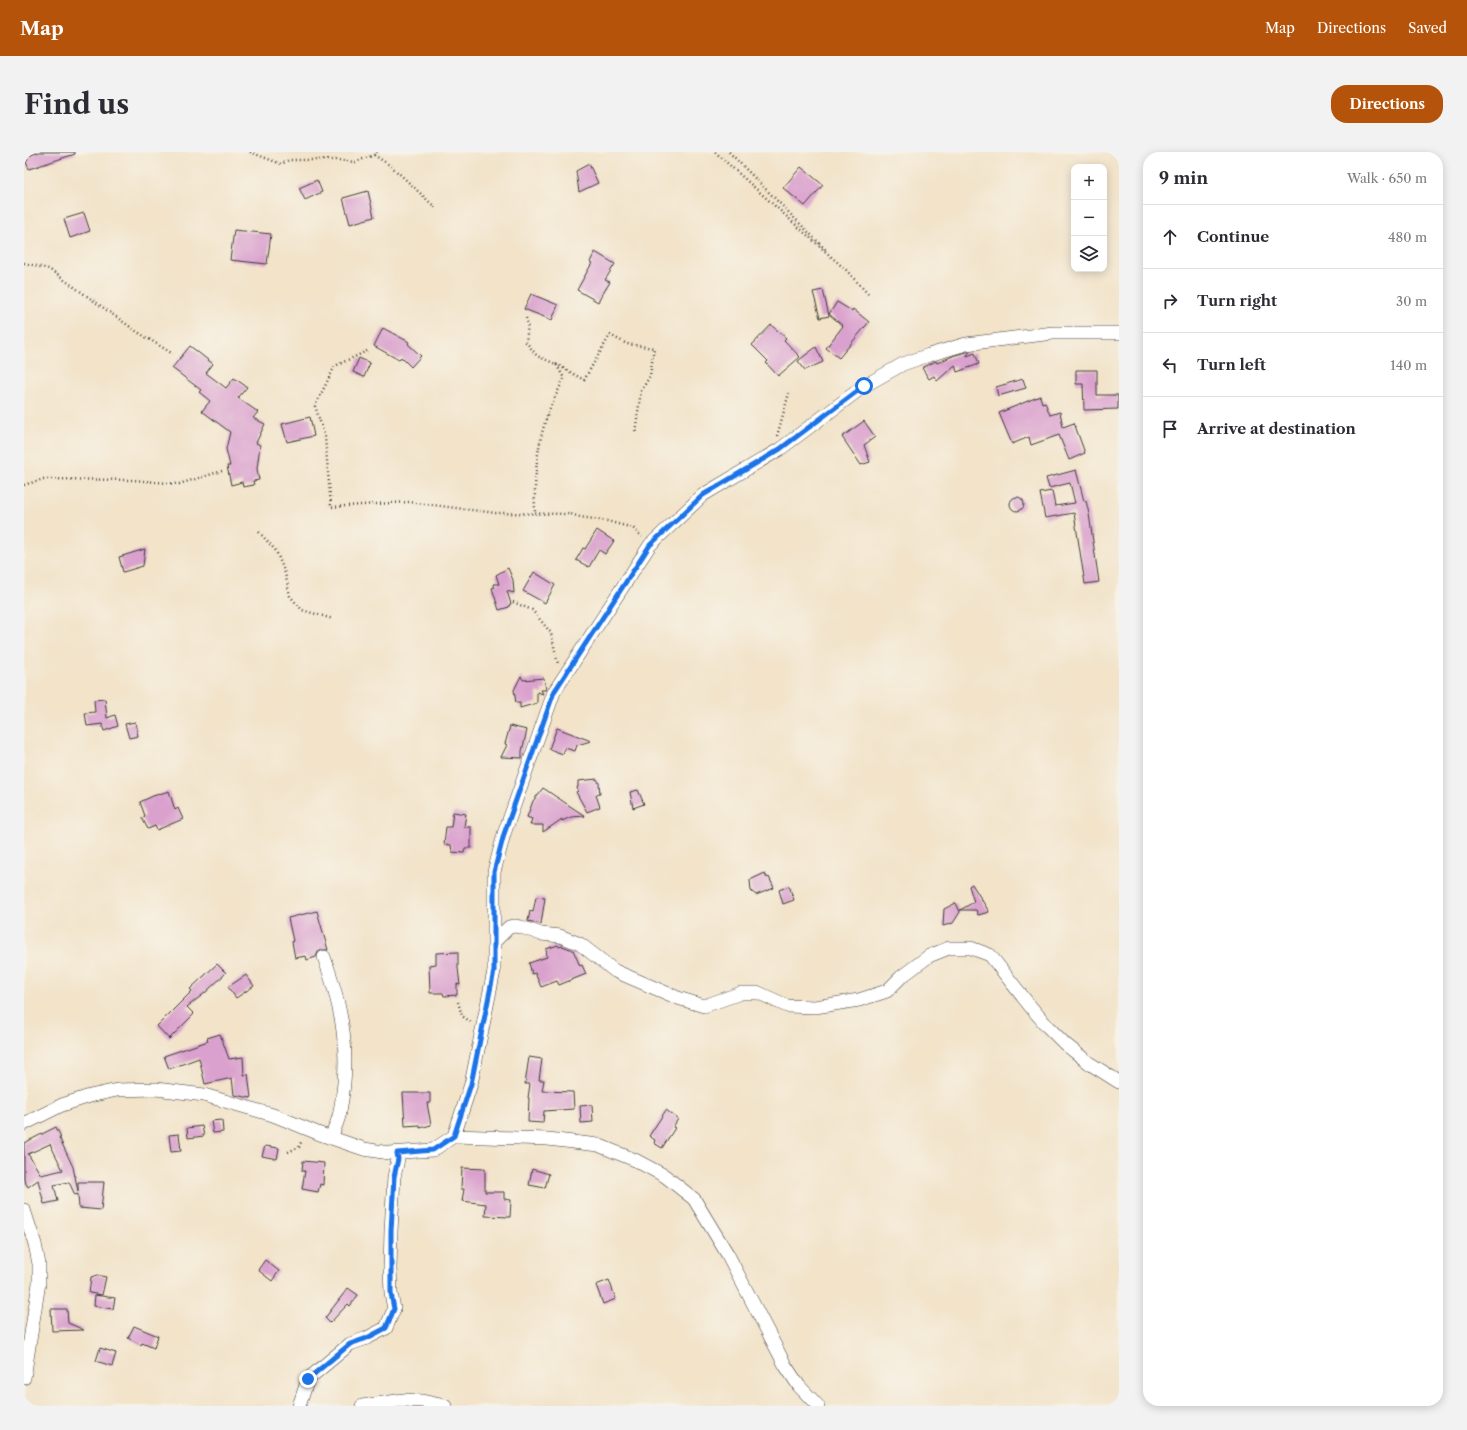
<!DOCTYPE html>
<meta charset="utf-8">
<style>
body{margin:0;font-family:"Libre Caslon Text",serif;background:#f2f2f3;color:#2b2b33}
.controls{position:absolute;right:12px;top:12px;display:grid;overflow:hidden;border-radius:8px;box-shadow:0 2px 10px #0003}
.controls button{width:36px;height:36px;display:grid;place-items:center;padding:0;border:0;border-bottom:1px solid #e1e1e2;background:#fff;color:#2b2b33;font:20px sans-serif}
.stop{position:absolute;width:12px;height:12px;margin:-9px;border:3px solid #1a73e8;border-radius:50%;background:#fff}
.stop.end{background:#1a73e8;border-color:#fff;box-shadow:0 1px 4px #0008}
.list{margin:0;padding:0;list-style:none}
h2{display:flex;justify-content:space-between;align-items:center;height:52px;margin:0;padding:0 16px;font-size:17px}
h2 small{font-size:13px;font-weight:400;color:#7c7c81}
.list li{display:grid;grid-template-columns:26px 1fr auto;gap:12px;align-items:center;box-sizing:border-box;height:64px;padding:0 16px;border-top:1px solid #e1e1e2}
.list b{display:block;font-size:15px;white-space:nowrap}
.list em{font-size:13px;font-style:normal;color:#7c7c81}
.icon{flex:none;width:22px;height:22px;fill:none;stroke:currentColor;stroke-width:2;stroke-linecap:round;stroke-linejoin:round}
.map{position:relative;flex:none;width:1095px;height:1254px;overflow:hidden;border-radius:16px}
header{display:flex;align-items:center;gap:24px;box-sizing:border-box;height:56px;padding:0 20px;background:#b45309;color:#fff}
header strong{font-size:19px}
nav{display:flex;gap:22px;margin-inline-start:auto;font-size:14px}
.intro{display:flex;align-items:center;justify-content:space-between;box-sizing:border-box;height:96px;padding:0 24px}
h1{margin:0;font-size:28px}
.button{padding:10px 18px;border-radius:16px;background:#b45309;color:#fff;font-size:14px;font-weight:700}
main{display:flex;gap:24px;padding:0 24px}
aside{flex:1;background:#fff;border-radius:16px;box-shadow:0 2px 10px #0003}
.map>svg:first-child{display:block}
</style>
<header>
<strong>Map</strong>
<nav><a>Map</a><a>Directions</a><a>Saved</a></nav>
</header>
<div class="intro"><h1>Find us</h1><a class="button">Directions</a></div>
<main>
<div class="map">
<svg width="1095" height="1254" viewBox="0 0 1095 1254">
<rect width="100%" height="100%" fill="#f7f3e8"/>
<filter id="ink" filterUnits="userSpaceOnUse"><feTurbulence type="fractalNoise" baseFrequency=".025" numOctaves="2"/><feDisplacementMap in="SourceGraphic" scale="8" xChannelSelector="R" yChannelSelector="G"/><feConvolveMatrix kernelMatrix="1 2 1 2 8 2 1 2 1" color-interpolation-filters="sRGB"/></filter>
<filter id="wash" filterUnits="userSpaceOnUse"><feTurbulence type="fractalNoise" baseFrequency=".012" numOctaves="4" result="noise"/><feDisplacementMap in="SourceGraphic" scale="16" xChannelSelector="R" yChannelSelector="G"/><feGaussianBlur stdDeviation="0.9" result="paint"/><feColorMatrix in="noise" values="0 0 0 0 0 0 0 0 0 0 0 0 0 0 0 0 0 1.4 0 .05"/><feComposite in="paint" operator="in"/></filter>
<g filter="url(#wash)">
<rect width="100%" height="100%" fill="#f2e3c9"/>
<g id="blocks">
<path fill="#daa1ce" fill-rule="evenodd" d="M 15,0 L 51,0 L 51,2 L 5,17 L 2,10 L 4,8 L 2,5 Z
M 565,12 L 574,31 L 555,40 L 552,19 Z
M 777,15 L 799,33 L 781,54 L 759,36 Z
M 293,28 L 298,40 L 281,48 L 275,36 Z
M 344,39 L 350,65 L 326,72 L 319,46 Z
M 60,61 L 66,79 L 46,86 L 40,67 Z
M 210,78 L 247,82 L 243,112 L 206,108 Z
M 571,100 L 591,112 L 581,128 L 586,130 L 574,150 L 553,138 L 568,111 L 566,110 Z
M 799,138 L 805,164 L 796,166 L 789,140 Z
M 507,142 L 534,153 L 528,168 L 500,157 Z
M 813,150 L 828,159 L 829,157 L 845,170 L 815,206 L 802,196 L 819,174 L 805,162 Z
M 747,173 L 762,186 L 760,188 L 776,205 L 754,224 L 742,211 L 744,209 L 728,193 Z
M 359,176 L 385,190 L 384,192 L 397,204 L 387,215 L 377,205 L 375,208 L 350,194 Z
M 166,194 L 189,212 L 182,221 L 202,236 L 210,226 L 223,235 L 214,246 L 234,260 L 229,266 L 241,272 L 232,291 L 236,293 L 233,317 L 235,328 L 229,329 L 230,333 L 219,335 L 218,330 L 207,333 L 203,314 L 206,314 L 202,297 L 206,280 L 178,259 L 186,249 L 175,240 L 177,238 L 148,216 Z
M 792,195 L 799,210 L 781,218 L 774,209 Z
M 947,199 L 943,203 L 943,204 L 951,201 L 955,212 L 933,220 L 931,213 L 913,229 L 910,224 L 905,227 L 898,216 L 912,209 L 913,211 L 931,203 Z
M 335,206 L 346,211 L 340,225 L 329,220 Z
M 1052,218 L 1073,218 L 1073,243 L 1094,243 L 1094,257 L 1060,258 L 1059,232 L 1052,232 Z
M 999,227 L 1002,236 L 974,244 L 972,235 Z
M 1016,244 L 1018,251 L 1021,250 L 1026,263 L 1036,260 L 1039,275 L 1050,271 L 1061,301 L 1045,308 L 1035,283 L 1007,293 L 1005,285 L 988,292 L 975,261 Z
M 286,265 L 290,284 L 263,290 L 258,272 Z
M 840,269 L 851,285 L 840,293 L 846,310 L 837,313 L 818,285 Z
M 1052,318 L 1060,349 L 1062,349 L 1065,362 L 1075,430 L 1061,432 L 1050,361 L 1021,366 L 1016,341 L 1028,339 L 1031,354 L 1051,351 L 1046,331 L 1025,336 L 1022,326 Z
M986 352a7 7 0 1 1 14 0a7 7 0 1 1-14 0Z
M 573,378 L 590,389 L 581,402 L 575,398 L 565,415 L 552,408 L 559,396 L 561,397 Z
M 121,397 L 119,414 L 99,420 L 95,405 Z
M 484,416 L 489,428 L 490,441 L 483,439 L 487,452 L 485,453 L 485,455 L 475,458 L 468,436 L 471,435 L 469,432 L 475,432 L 472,423 Z
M 510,420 L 531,433 L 521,451 L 499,439 Z
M 497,524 L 499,528 L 520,526 L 522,538 L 517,538 L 519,542 L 513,540 L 513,551 L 496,556 L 496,551 L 492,551 L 490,538 Z
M 81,547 L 83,566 L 91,563 L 94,574 L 80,579 L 78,572 L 63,574 L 61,561 L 71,560 L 70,548 Z
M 111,570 L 114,584 L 105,586 L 101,572 Z
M 486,574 L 503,578 L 498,599 L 498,606 L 477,605 L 483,593 L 481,592 Z
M 533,576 L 567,589 L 553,593 L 551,599 L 541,596 L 539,602 L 525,597 Z
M 573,627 L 575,631 L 576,642 L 572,643 L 576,655 L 563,660 L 552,640 L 554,639 L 553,635 L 554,635 L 554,629 Z
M 519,636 L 561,664 L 547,665 L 538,669 L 538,667 L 519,680 L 519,673 L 506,673 L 508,667 L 503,665 L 509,649 Z
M 614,638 L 620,652 L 609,656 L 606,640 Z
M 145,639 L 151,658 L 154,656 L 159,667 L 133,678 L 131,674 L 124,677 L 118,666 L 121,664 L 116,650 L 129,644 Z
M 429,660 L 442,662 L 440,675 L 447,675 L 447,696 L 441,696 L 440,701 L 428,700 L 427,693 L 420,692 L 422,675 L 427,675 Z
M 741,721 L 743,726 L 745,725 L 750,736 L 732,743 L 727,739 L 726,728 Z
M 948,732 L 964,758 L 965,760 L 954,763 L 952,758 L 936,758 L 950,750 L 945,734 Z
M 765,734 L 770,748 L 759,752 L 755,738 Z
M 512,745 L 521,746 L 517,772 L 504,769 L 506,759 L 509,760 Z
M 932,751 L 936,760 L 929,771 L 919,774 L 920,757 Z
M 293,759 L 304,798 L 297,798 L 294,800 L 292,805 L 283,808 L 282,804 L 271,806 L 268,790 L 269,789 L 264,766 Z
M 534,793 L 535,795 L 538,794 L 549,798 L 556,814 L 558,813 L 562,822 L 535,833 L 533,829 L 517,835 L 511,821 L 508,822 L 505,811 L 523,805 L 522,797 Z
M 434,800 L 434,816 L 436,833 L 433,832 L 433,843 L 420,844 L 419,841 L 406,841 L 405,813 L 412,812 L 412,801 Z
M 193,812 L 202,821 L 182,840 L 163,855 L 170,862 L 145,887 L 133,874 L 168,839 L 166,837 Z
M 222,823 L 230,834 L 212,846 L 204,835 Z
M 196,882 L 205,907 L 219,905 L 220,923 L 224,922 L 227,946 L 210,943 L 208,926 L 181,932 L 175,906 L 145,917 L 140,904 L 184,889 L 183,886 Z
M 505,905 L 518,907 L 515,928 L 520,928 L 518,939 L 549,940 L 550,957 L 520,959 L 519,971 L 504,970 L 505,946 L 504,946 L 506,932 L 501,932 Z
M 379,941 L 406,941 L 406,951 L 403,951 L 407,973 L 396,976 L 396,973 L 381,974 Z
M 568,953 L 569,970 L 557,971 L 556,954 Z
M 642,958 L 654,967 L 649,975 L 651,976 L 638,996 L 630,991 L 631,988 L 625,984 Z
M 198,968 L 199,980 L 189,981 L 187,969 Z
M 178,974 L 180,984 L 164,986 L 163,976 Z
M 32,975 L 37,985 L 35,985 L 49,1015 L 54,1039 L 54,1030 L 80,1030 L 77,1058 L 55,1056 L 54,1042 L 51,1043 L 45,1030 L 30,1033 L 34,1049 L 20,1052 L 14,1028 L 4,1035 L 0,1028 L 0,991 ZM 26,992 L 39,1018 L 17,1023 L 4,1002 Z
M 155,982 L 157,999 L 147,1000 L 145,983 Z
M 241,994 L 255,996 L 253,1007 L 238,1004 Z
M 279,1009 L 300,1011 L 299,1033 L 296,1032 L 294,1040 L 278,1037 L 281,1019 L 278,1019 Z
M 438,1016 L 461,1017 L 461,1040 L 480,1040 L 480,1047 L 487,1048 L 486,1065 L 461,1064 L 462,1052 L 438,1049 L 440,1037 L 437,1037 Z
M 508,1017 L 525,1022 L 521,1036 L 505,1033 Z
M 241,1108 L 255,1119 L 248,1129 L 234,1118 Z
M 73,1123 L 82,1125 L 78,1143 L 65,1141 L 67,1125 Z
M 585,1128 L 592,1147 L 579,1152 L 572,1133 Z
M 324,1136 L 334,1143 L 326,1154 L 324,1152 L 306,1171 L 301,1166 Z
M 71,1143 L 91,1146 L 89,1157 L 70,1154 Z
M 27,1157 L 43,1157 L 44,1171 L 60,1178 L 28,1179 Z
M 110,1174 L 134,1184 L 130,1196 L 118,1191 L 117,1193 L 104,1186 Z
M 76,1196 L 92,1201 L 88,1214 L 72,1209 Z"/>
</g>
</g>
<g filter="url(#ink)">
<use href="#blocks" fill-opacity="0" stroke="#3c3a36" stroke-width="1"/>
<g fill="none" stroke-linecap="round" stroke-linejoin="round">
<g stroke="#3c3a36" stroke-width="14">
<path id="minor" d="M 471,789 L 485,775 L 491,774 L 497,775 L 517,782 L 536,784 L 556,792 L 591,819 L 654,846 L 680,854 L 717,841 L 735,841 L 763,854 L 791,855 L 835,848 L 863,839 L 877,825 L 905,804 L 925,796 L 947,796 L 966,803 L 1006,854 L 1023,874 L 1041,892 L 1065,911 L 1095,930
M 300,805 C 319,858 327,903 316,959 C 315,968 310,977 307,986
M 0,972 L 38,953 L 66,944 L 93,938 L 132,937 L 180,943 L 249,963 L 296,982 L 340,997 L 365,1001 L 409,998 L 430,984 L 524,987 L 574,993 L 611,1008 L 641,1024 L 670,1047 L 704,1103 L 761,1213 L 775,1234 L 794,1254
M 430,984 L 447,932 L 470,819 L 470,720 L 480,682 L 530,540 L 626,393 L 679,343 L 756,297 L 840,234 L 879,212 L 905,203 L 942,192 L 1029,181 L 1095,181
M 0,1058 L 11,1092 L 15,1112 L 15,1131 L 0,1226
M 275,1254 L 284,1227 L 326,1192 L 343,1186 L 362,1176 L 370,1157 L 367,1141 L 366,1116 L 367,1079 L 370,1025 L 374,1007 L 373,1001
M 338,1254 L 380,1248 L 398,1249 L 421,1254"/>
</g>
<path stroke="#3c3a36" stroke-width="2.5" stroke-dasharray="1 3" stroke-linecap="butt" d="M 226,0 L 257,12 L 265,8 L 313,8 L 331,10 L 350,3 L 353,0
M 691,0 L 822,118 L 846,144
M 705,0 L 803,99
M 350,3 L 367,14 L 412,56
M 0,111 L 25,117 L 112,179 L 149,202
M 502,166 L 504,172 L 502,190 L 513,204 L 532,212 L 540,226 C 536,235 531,245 527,254 C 513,286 510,326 511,361
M 343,199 L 311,214 L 291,254 L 301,285 L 307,355 L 385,350 L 472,361 L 547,362 L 556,365 L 583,369 L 609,376 L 618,385
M 532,212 L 560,228 L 586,183 L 603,192 L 630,196 L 626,224 L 617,239 L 611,281
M 753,284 L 765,241
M 0,333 L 20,327 L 109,328 L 155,332 L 198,319
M 235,380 L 252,399 L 261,421 L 266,444 L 278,458 L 309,467
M 489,450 L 508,458 L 527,481 L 534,512
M 434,850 L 438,864 L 447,870
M 264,1000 L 275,995 L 278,988"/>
<use href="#minor" stroke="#fff" stroke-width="13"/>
</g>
</g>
<g fill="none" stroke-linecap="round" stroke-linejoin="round" filter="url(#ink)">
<path stroke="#1a73e8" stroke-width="5" d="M 284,1227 L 326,1192 L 343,1186 L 362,1176 L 370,1157 L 367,1141 L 367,1079 L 370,1025 L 374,1007 L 373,1001 L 409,998 L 430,984 L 447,932 L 470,819 L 470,720 L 480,682 L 530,540 L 626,393 L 679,343 L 756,297 L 840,234"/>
</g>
</svg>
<div class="controls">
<button>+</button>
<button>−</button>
<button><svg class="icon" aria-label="layers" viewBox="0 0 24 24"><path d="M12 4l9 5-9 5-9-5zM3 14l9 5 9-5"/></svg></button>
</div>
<div class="stop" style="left:840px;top:234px"></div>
<div class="stop end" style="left:284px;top:1227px"></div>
</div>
<aside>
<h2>9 min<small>Walk · 650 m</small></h2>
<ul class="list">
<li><svg class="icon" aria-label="ahead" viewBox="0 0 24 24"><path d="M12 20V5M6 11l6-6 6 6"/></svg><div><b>Continue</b></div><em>480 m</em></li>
<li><svg class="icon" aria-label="right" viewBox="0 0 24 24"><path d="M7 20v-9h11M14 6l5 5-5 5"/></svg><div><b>Turn right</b></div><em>30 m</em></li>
<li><svg class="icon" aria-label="left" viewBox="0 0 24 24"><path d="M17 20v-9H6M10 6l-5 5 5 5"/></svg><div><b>Turn left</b></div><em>140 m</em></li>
<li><svg class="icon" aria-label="arrive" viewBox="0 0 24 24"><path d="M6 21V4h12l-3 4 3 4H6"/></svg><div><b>Arrive at destination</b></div></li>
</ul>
</aside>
</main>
